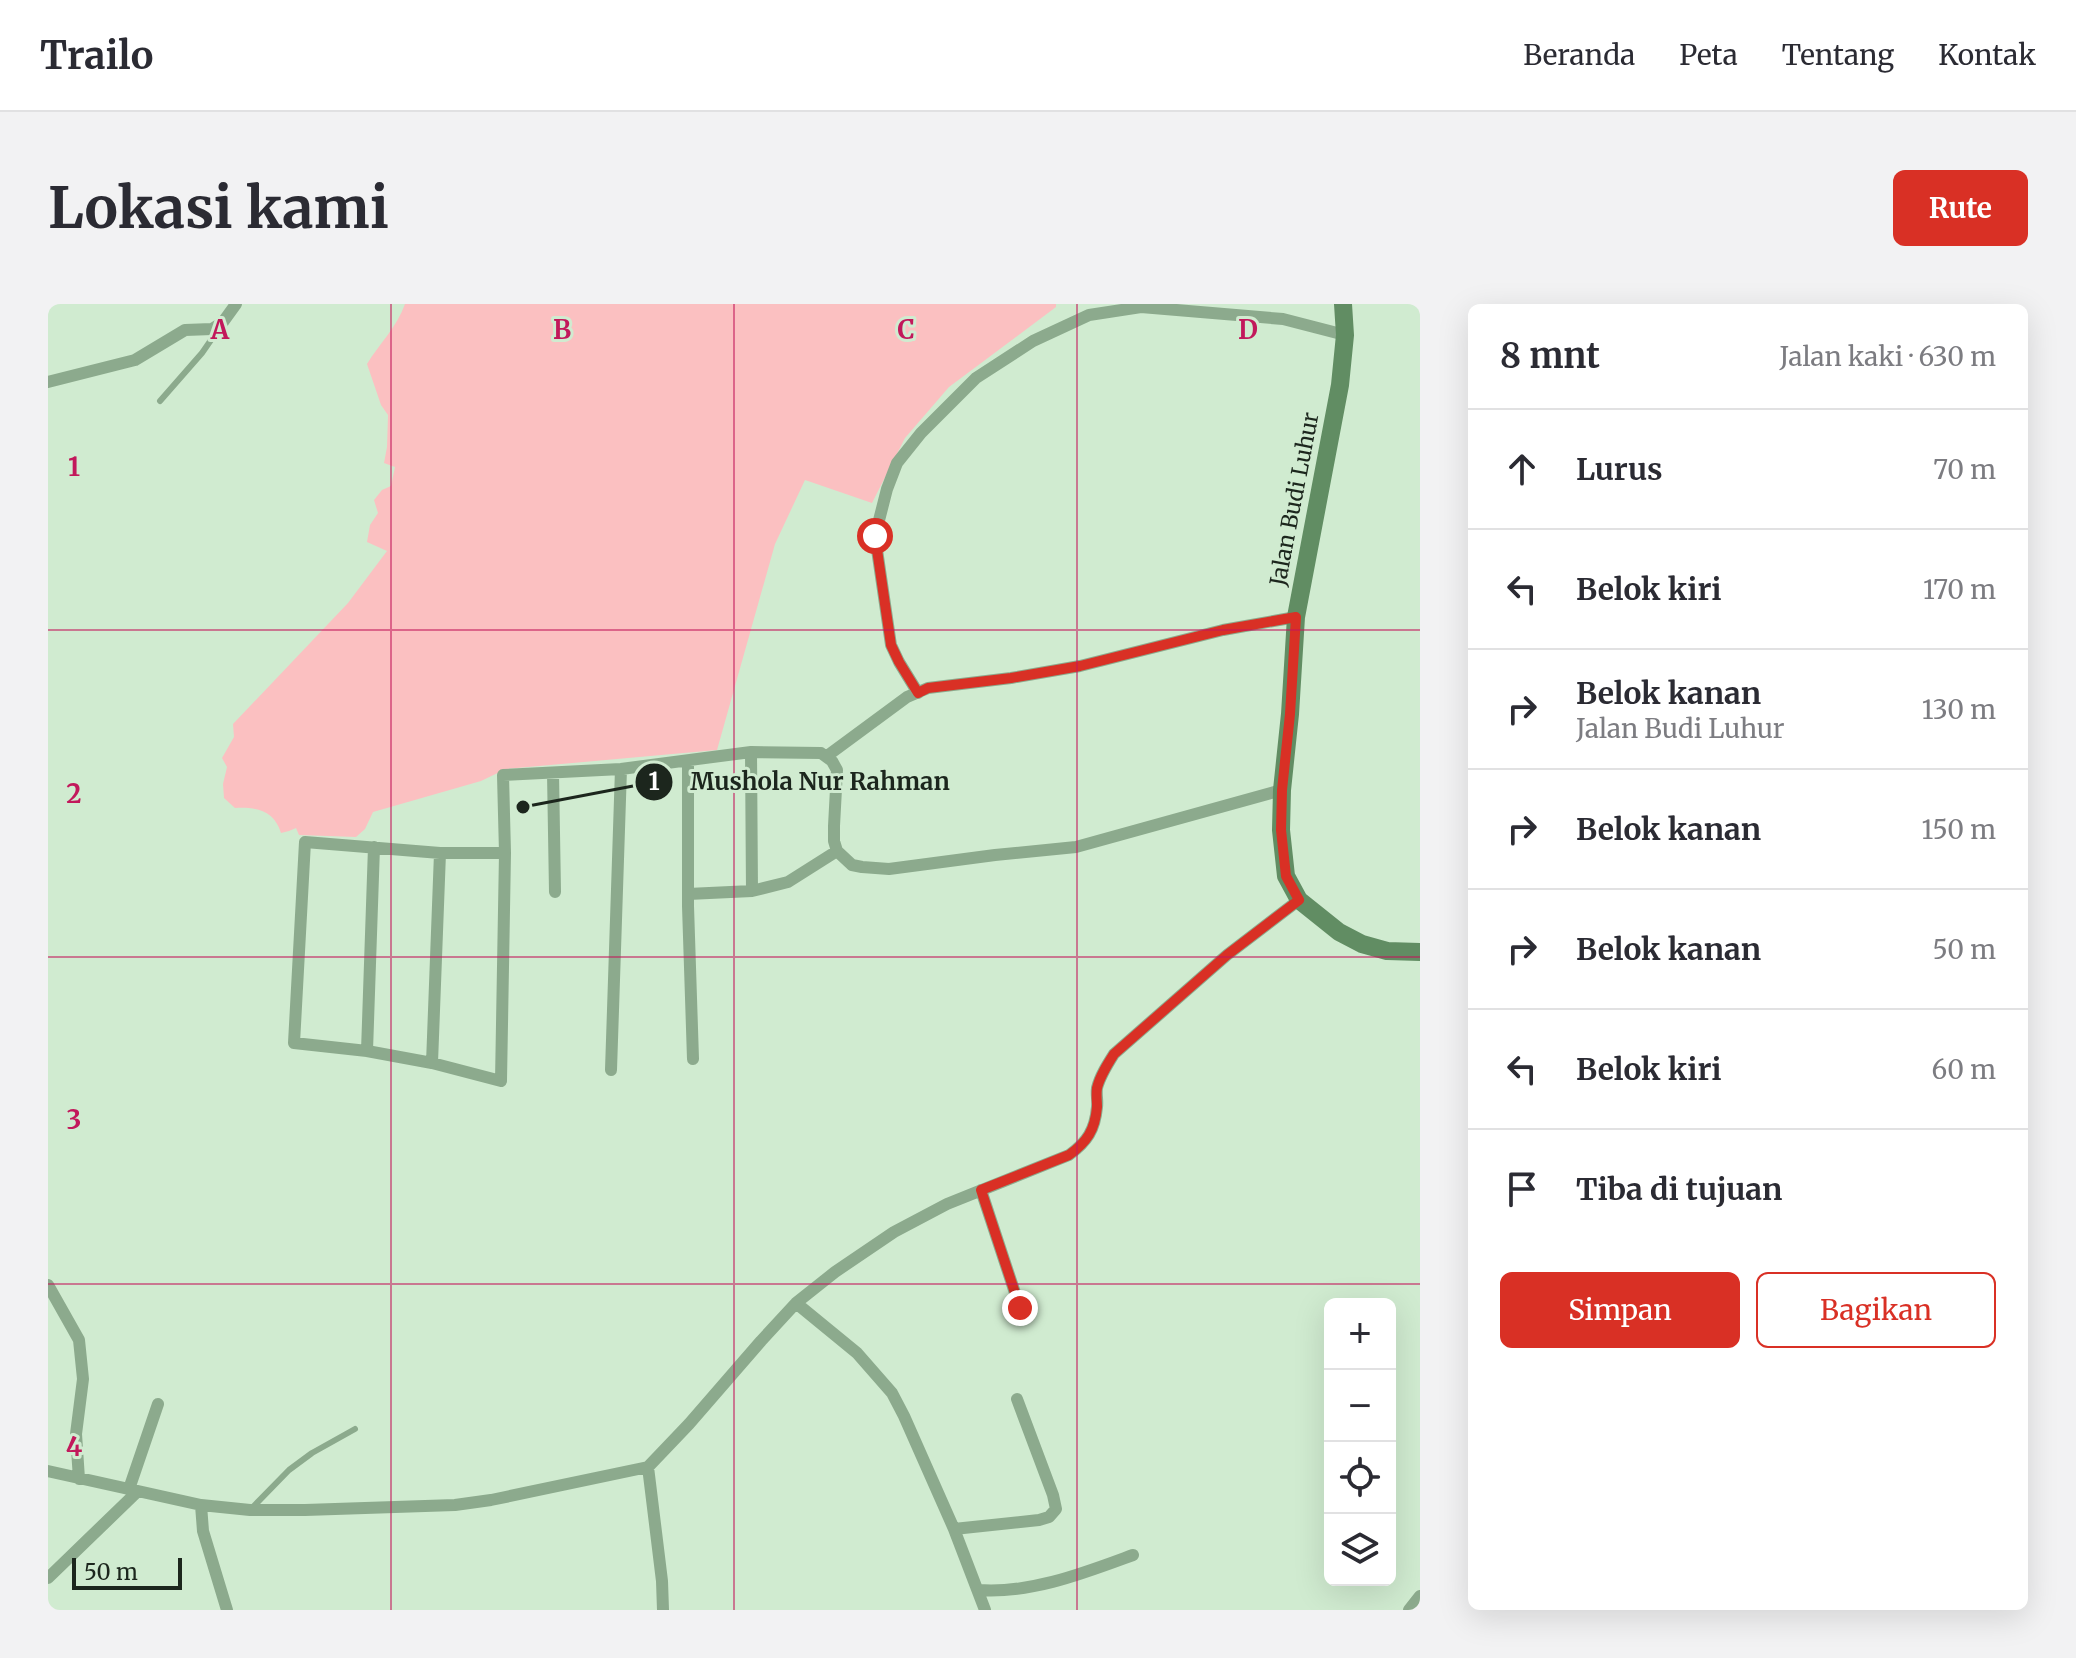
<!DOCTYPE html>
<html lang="id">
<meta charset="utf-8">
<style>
body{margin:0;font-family:Merriweather,serif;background:#f2f2f3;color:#2b2b33}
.controls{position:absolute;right:24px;bottom:24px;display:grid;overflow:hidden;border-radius:12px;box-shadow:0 8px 32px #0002}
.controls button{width:72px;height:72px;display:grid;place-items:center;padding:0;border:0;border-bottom:2px solid #e1e1e2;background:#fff;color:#2b2b33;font:40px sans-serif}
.scale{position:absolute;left:24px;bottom:20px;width:110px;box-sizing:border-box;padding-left:8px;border:4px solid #1c261d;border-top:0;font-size:22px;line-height:28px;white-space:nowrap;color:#1c261d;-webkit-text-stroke:6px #d0ebd0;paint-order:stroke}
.stop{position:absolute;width:24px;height:24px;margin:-18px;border:6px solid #d93025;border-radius:50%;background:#fff}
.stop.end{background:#d93025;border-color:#fff;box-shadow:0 2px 8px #0008}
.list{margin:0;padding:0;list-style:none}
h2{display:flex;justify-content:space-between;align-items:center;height:104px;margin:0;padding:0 32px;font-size:34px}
h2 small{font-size:26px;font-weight:400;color:#7c7c81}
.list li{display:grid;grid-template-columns:52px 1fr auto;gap:24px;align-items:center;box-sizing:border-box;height:120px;padding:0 32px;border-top:2px solid #e1e1e2}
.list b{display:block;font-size:30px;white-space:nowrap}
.list p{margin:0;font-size:26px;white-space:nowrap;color:#7c7c81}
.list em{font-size:26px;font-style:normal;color:#7c7c81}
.actions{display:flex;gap:16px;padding:24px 32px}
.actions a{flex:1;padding:18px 0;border:2px solid #d93025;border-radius:12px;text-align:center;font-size:28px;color:#d93025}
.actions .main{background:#d93025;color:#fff}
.icon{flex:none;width:44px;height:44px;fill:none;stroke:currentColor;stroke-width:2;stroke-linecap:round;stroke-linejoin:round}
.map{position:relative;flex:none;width:1372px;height:1306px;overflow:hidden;border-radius:12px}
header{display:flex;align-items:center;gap:48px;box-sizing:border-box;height:112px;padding:0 40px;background:#fff;border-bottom:2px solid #e1e1e2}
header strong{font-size:38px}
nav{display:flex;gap:44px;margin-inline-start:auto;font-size:28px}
.intro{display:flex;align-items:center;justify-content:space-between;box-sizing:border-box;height:192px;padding:0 48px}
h1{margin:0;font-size:56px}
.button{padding:20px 36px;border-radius:12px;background:#d93025;color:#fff;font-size:28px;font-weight:700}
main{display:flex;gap:48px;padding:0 48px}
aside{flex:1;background:#fff;border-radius:12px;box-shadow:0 8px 32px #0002}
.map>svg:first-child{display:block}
</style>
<header>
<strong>Trailo</strong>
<nav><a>Beranda</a><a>Peta</a><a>Tentang</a><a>Kontak</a></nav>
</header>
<div class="intro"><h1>Lokasi kami</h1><a class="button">Rute</a></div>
<main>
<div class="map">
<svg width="1372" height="1306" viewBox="0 0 1372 1306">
<rect width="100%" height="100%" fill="#d0ebd0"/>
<path fill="#fbc0c1" d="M 357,0 L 1008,0 L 1008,3 L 901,83 L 857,134 L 824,199 L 757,176 L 727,240 L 669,446 L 458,465 L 433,477 L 325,508 L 317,525 L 308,533 L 251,531 L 248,524 L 241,527 L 233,529 C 226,506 208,503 187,504 L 176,494 L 175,480 L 179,463 L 174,454 L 186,433 L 185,420 L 300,299 L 339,247 L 319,238 L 322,221 L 330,209 L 326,196 L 334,186 L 343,182 L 347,163 L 336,159 L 339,143 L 340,111 L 333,101 L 319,60 C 331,40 349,23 357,0 Z"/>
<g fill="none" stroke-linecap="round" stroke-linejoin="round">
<path stroke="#8caa8d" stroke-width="6" d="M 112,97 L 154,49 L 163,36 L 164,25
M 202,1206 L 241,1166 L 264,1149 L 307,1125"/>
<path stroke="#8caa8d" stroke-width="12" d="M 0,78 L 87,56 L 137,26 L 164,25 L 175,18 L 188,0
M 870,389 L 851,358 L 843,341 L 827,232 L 839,185 L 849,159 L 873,129 L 928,74 L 985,37 L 1041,11 L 1093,3 L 1235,15 L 1297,31
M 779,452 L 859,393 L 880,384 L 963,374 L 1032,362 L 1175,326 L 1248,313
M 640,457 L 640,602 L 645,755
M 505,469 L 507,588
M 457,549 L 392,549 L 257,538 L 246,739 L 319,747 L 384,759 L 453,777 L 457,549 L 455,471 L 573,465 L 703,448 L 773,449 L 784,457 L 789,466 L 786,522 L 786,537 L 789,547 L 804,561 L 814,563 L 841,565 L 947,551 L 1028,543 L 1234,486
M 704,587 L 740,578 L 789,547
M 640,590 L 704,587 L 703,448
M 319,747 L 326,543
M 384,759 L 392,549
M 563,766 L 573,465
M 933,886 L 972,1004
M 0,981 L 31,1036 L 35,1075 L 28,1130 L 31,1175
M 748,999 L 809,1049 L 844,1089 L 856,1112 L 906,1225 L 937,1306
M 600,1163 L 614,1277 L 615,1306
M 0,1167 L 153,1201 L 202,1206 L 257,1206 L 407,1201 L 443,1196 L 600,1163 L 641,1120 L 713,1037 L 748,999 L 787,968 L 846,928 L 899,900 L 1021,851 C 1039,838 1047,826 1049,803 C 1050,797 1048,791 1049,784 C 1052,772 1059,761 1066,750 L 1179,651 L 1251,596
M 81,1185 L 110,1100
M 153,1201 L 155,1227 L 179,1306
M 906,1225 L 991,1216 L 1001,1213 L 1008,1205 L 1005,1191 L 969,1095
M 0,1274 L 90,1187
M 930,1286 C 983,1290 1036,1269 1085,1251
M 1361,1306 L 1372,1292"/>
<path stroke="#618d63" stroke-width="18" d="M 1295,0 L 1297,31 L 1292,81 L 1248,313 L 1242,410 L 1234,486 L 1233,526 L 1238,572 L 1251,596 L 1291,628 L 1314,640 L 1339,647 L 1372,648"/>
</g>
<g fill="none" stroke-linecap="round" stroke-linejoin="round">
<path stroke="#d93025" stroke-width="10" d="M 827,232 L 843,341 L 851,358 L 870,389 L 880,384 L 963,374 L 1032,362 L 1175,326 L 1248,313 L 1242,410 L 1234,486 L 1233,526 L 1238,572 L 1251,596 L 1179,651 L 1066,750 C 1059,761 1052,772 1049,784 C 1048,791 1049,797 1049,803 C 1047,826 1039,838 1021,851 L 933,886 L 972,1004"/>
</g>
<path fill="none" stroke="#c2185b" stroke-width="2" stroke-opacity="0.55" d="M 343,0 L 343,1306M 686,0 L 686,1306M 1029,0 L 1029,1306M 0,326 L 1372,326M 0,653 L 1372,653M 0,980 L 1372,980"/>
<g text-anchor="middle" stroke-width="6" stroke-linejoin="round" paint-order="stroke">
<g font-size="22" fill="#1c261d" stroke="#d0ebd0">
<text transform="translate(1246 195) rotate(-79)" y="8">Jalan Budi Luhur</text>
</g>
</g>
<g font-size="26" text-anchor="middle" font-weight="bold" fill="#c2185b" stroke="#d0ebd0" stroke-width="6" stroke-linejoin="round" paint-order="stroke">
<text x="172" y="35">A</text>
<text x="514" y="35">B</text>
<text x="858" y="35">C</text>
<text x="1200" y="35">D</text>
<text x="26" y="172">1</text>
<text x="26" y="499">2</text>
<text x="26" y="825">3</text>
<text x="26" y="1152">4</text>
</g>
<path fill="none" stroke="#1c261d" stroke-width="3" d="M475 503L606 478"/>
<g fill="#1c261d" stroke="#d0ebd0" stroke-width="3">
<circle cx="475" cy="503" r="8"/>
<circle cx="606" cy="478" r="20"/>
</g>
<g font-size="24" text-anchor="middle" font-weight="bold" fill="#fff">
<text x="606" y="486">1</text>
</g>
<g font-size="24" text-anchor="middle" font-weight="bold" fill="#1c261d" stroke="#d0ebd0" stroke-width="6" stroke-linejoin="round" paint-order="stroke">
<text x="772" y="486">Mushola Nur Rahman</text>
</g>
</svg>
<div class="controls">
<button>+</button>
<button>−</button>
<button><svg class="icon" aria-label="locate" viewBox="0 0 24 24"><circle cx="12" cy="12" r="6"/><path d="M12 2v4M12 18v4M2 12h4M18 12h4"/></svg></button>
<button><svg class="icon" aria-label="layers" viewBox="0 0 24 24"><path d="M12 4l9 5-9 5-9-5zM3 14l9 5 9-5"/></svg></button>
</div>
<div class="scale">50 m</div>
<div class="stop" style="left:827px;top:232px"></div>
<div class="stop end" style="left:972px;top:1004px"></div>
</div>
<aside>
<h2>8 mnt<small>Jalan kaki · 630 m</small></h2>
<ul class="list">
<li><svg class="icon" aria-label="ahead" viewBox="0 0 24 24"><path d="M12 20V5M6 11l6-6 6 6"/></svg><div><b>Lurus</b></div><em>70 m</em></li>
<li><svg class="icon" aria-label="left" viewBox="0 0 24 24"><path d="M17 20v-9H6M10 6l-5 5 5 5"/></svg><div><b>Belok kiri</b></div><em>170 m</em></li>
<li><svg class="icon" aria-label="right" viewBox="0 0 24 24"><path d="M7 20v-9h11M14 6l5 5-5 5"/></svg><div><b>Belok kanan</b><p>Jalan Budi Luhur</p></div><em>130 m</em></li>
<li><svg class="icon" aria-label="right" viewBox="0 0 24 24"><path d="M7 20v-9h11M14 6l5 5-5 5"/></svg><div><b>Belok kanan</b></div><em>150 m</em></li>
<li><svg class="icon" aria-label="right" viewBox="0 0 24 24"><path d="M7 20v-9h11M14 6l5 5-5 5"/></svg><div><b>Belok kanan</b></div><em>50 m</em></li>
<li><svg class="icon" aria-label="left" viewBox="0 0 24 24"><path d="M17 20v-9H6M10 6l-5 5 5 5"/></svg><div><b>Belok kiri</b></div><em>60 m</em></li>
<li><svg class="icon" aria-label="arrive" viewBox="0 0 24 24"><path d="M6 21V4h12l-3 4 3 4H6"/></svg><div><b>Tiba di tujuan</b></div></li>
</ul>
<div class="actions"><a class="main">Simpan</a><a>Bagikan</a></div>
</aside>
</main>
